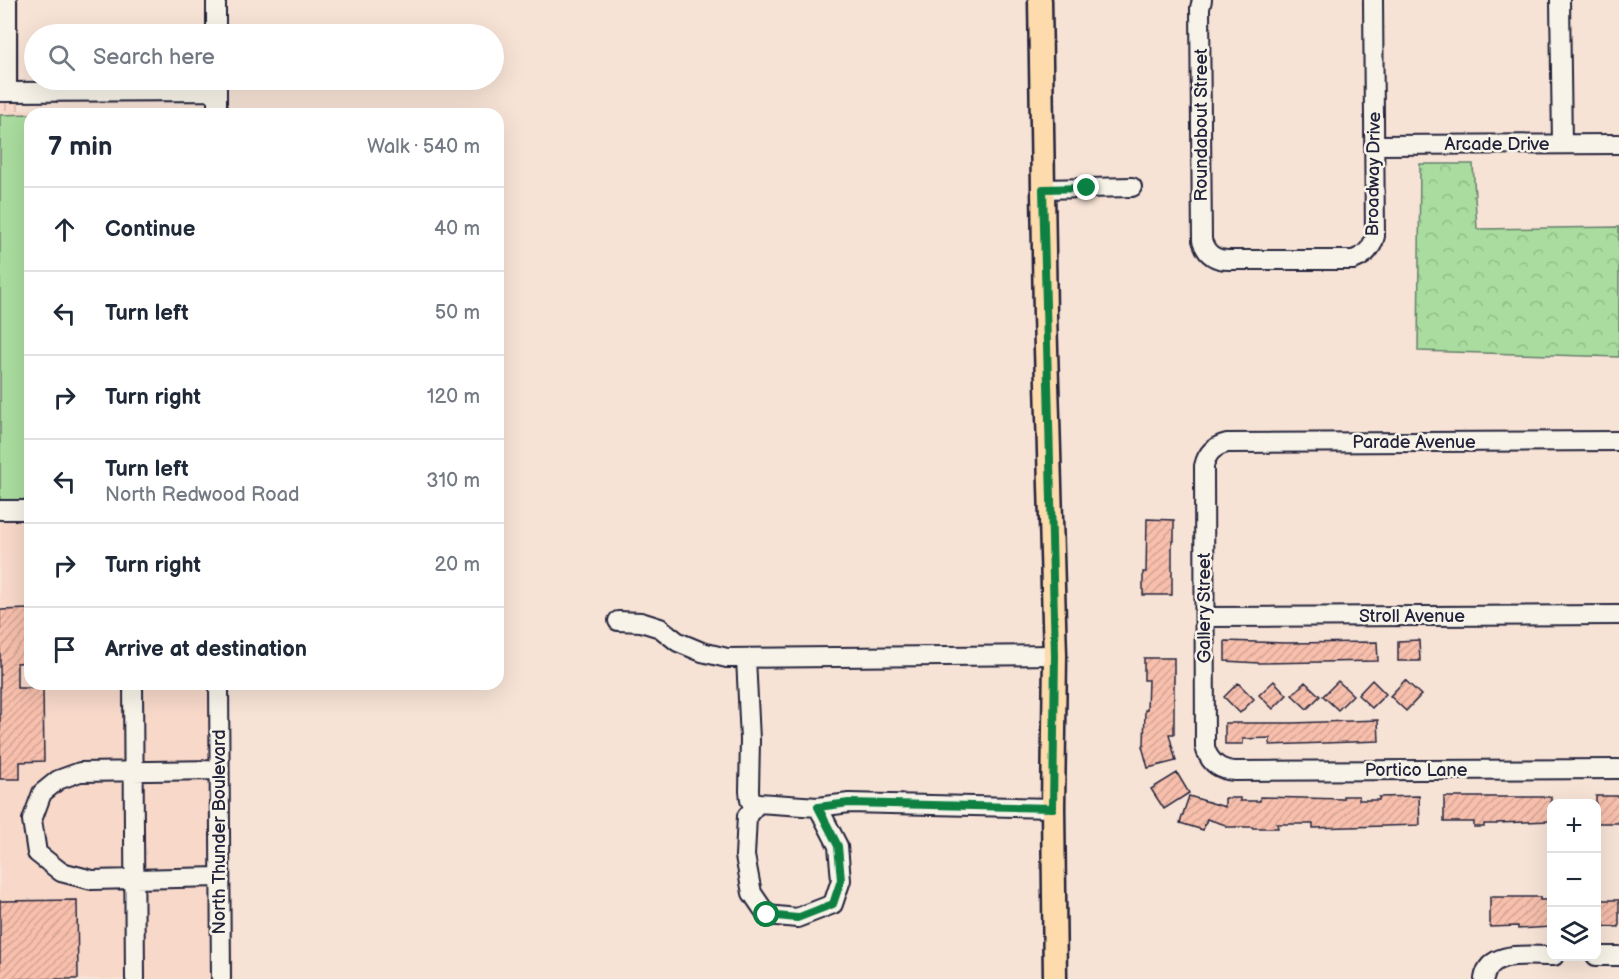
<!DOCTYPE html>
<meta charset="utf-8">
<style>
body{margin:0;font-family:"Balsamiq Sans",sans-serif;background:#f6f6f7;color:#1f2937}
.controls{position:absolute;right:18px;bottom:18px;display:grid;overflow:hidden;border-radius:12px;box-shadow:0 6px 24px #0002}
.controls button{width:54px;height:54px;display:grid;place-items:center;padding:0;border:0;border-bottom:2px solid #e0e1e3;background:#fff;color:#1f2937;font:30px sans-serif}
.stop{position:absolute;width:18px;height:18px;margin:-14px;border:4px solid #0b8043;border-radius:50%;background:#fff}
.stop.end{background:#0b8043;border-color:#fff;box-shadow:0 2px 6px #0008}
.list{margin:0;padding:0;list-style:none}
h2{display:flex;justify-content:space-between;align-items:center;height:78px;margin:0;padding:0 24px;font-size:26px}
h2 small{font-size:20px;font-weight:400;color:#747a83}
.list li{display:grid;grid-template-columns:39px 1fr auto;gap:18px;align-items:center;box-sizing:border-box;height:84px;padding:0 24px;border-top:2px solid #e0e1e3}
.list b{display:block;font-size:22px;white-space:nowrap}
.list p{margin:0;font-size:20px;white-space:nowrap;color:#747a83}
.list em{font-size:20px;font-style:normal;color:#747a83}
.icon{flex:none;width:33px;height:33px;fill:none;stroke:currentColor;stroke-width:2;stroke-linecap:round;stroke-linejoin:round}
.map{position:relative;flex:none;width:1619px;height:979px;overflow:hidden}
.search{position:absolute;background:#fff;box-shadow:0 6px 24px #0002;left:24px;top:24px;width:480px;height:66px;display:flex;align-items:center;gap:15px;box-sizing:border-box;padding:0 21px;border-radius:33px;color:#747a83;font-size:22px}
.panel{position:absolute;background:#fff;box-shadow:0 6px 24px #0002;left:24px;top:108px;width:480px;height:582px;border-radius:18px}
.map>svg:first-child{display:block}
</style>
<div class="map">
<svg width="1619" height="979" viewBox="0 0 1619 979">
<defs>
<pattern id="industrial-grid" width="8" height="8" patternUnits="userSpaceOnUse" patternTransform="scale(1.5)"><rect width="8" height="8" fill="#f7d8c9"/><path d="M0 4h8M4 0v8" fill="none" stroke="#d3b9ae"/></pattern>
<pattern id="park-crowns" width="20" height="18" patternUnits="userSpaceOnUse" patternTransform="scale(1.5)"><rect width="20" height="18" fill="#a9dc9e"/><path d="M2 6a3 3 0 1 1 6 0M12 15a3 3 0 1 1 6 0" fill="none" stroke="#91bc89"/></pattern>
<pattern id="building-hatch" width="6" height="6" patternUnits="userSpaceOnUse" patternTransform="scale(1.5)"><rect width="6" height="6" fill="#f7bfac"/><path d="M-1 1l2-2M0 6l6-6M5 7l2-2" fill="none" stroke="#d3a495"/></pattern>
</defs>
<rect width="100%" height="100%" fill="#f7e3d6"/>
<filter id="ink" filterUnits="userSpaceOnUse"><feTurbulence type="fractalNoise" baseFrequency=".0167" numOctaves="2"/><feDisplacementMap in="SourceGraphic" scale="12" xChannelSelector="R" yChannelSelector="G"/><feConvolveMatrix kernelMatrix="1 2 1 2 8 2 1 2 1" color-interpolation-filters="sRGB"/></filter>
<g filter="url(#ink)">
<path fill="#f7d8c9" d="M 0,110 L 215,110 L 215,114 L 30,114 L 30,684 L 225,684 L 234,979 L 0,979 Z"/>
<path fill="url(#industrial-grid)" d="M 0,0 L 19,0 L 19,110 L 0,110 Z"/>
<path fill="url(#park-crowns)" stroke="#667f6c" stroke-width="1.5" d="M 1420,164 L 1473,164 L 1477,229 L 1619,227 L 1619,357 L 1418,351 Z"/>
<path fill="#a9dc9e" stroke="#667f6c" stroke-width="1.5" d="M 30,114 L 30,505 L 0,505 L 0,115 Z"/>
<path fill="url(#building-hatch)" stroke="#22223b" stroke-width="1.5" d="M 1147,519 L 1174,520 L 1174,541 L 1172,541 L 1172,595 L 1143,595 L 1143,572 L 1146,572 Z
M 30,609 L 30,662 L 17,663 L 17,688 L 43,688 L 44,761 L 20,762 L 20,779 L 0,779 L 0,610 Z
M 1419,640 L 1420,661 L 1398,661 L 1398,641 Z
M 1225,641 L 1285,643 L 1377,642 L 1378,661 L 1259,663 L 1225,661 Z
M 1144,658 L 1174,658 L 1174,734 L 1169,734 L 1176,761 L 1148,768 L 1142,746 L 1144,745 L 1145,710 L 1147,710 L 1148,680 L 1144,680 Z
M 1372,680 L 1386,694 L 1372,708 L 1358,695 Z
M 1405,680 L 1421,695 L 1406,711 L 1390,696 Z
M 1274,681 L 1287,695 L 1273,709 L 1259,695 Z
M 1338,681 L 1353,695 L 1338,710 L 1323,696 Z
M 1305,682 L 1320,696 L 1307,709 L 1292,695 Z
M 1238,683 L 1254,699 L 1240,713 L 1224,697 Z
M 1378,720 L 1379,741 L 1270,745 L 1270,738 L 1243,739 L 1243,744 L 1225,744 L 1225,723 L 1293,723 Z
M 1177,773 L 1189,793 L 1164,809 L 1151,789 Z
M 1189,796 L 1225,807 L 1225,798 L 1240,798 L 1240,801 L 1260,801 L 1260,797 L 1343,799 L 1343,796 L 1359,796 L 1359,800 L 1379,800 L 1379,797 L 1419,796 L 1420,825 L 1313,828 L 1313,824 L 1277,824 L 1278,828 L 1252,828 L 1252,827 L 1226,827 L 1226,825 L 1207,819 L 1203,830 L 1180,823 Z
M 1596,796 L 1619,796 L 1619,823 L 1596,823 Z
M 1444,797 L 1551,797 L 1551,821 L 1497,823 L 1497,824 L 1484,824 L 1484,827 L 1474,827 L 1474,822 L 1444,822 Z
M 1490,897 L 1540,897 L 1540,900 L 1551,900 L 1551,927 L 1518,929 L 1518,926 L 1490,927 Z
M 77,900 L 78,979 L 0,979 L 0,901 Z
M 1596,900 L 1619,900 L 1619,927 L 1596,926 Z"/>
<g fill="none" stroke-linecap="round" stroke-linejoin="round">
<g stroke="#22223b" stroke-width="22">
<path id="minor" d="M 7,0 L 7,92
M 216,0 L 216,34
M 1202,0 L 1200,8 L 1202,240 C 1206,254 1215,260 1229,260 L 1353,260 C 1365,256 1372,249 1375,236 L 1373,0
M 1560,0 L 1562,144
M 217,80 L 217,114
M 0,92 L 217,91
M 1374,145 L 1619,144
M 1043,189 L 1132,187
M 1619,441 L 1227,443 C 1214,446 1207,453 1204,466 L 1205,747 C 1209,762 1219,770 1235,771 L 1619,769
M 0,510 L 30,510
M 1205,617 L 1619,615
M 618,621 L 641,622 L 660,628 L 678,642 L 702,652 L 727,658 L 1055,655
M 746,658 L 750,740 L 749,791 L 750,800 L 758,803
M 133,684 L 135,979
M 219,684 L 221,979
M 218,770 L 80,772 L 58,780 L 42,793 L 32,820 L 37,853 L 61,872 L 92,880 L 219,877
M 818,807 L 838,846 L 841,880 L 833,904 L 797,918 L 767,915 L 752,893 L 745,856 L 747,816 L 758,803 L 818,807 L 849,803 L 1053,808
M 1596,956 L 1619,956
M 1484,979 C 1489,948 1531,957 1554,956"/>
</g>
<g stroke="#22223b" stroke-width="27">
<path id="major" d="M 1040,0 L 1045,315 L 1055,655 L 1053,808 L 1055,979"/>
</g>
<use href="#minor" stroke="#f7f3e8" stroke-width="18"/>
<use href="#major" stroke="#fedbac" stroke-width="22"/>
</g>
</g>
<g fill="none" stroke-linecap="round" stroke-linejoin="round" filter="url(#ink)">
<path stroke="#0b8043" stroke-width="8" d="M 767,915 L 797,918 L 833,904 L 841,880 L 838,846 L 818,807 L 849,803 L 1053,808 L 1055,655 L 1043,189 L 1087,188"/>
</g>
<g text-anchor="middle" stroke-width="5" stroke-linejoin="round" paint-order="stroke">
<g font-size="18" fill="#22223b" stroke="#f7f3e8">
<text transform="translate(1201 125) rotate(-90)" y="6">Roundabout Street</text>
<text x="1497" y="150">Arcade Drive</text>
<text transform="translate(1373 174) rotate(-89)" y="6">Broadway Drive</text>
<text x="1414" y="448">Parade Avenue</text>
<text transform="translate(1204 608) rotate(-90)" y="6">Gallery Street</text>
<text x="1412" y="622">Stroll Avenue</text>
<text x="1416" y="776">Portico Lane</text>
<text transform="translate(219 832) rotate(-90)" y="6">North Thunder Boulevard</text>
</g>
</g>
</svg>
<div class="controls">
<button>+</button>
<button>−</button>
<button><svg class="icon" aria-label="layers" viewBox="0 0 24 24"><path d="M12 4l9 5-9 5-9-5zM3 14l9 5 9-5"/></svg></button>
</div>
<div class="stop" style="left:767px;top:915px"></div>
<div class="stop end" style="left:1087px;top:188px"></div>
<div class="search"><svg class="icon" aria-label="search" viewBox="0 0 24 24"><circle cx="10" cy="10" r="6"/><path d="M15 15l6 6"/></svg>Search here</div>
<section class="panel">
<h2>7 min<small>Walk · 540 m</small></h2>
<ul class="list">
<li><svg class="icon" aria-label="ahead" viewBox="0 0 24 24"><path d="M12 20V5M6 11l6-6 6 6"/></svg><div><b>Continue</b></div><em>40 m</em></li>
<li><svg class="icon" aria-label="left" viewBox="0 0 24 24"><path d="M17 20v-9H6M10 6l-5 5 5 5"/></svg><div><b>Turn left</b></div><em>50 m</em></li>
<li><svg class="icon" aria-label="right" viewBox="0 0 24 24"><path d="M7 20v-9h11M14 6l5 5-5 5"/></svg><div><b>Turn right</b></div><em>120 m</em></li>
<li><svg class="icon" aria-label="left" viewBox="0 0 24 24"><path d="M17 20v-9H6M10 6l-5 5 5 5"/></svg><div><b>Turn left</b><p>North Redwood Road</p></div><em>310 m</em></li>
<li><svg class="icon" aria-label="right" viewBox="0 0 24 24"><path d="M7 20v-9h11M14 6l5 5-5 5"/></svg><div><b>Turn right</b></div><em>20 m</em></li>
<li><svg class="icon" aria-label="arrive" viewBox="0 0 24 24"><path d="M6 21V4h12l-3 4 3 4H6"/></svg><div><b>Arrive at destination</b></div></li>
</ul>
</section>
</div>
